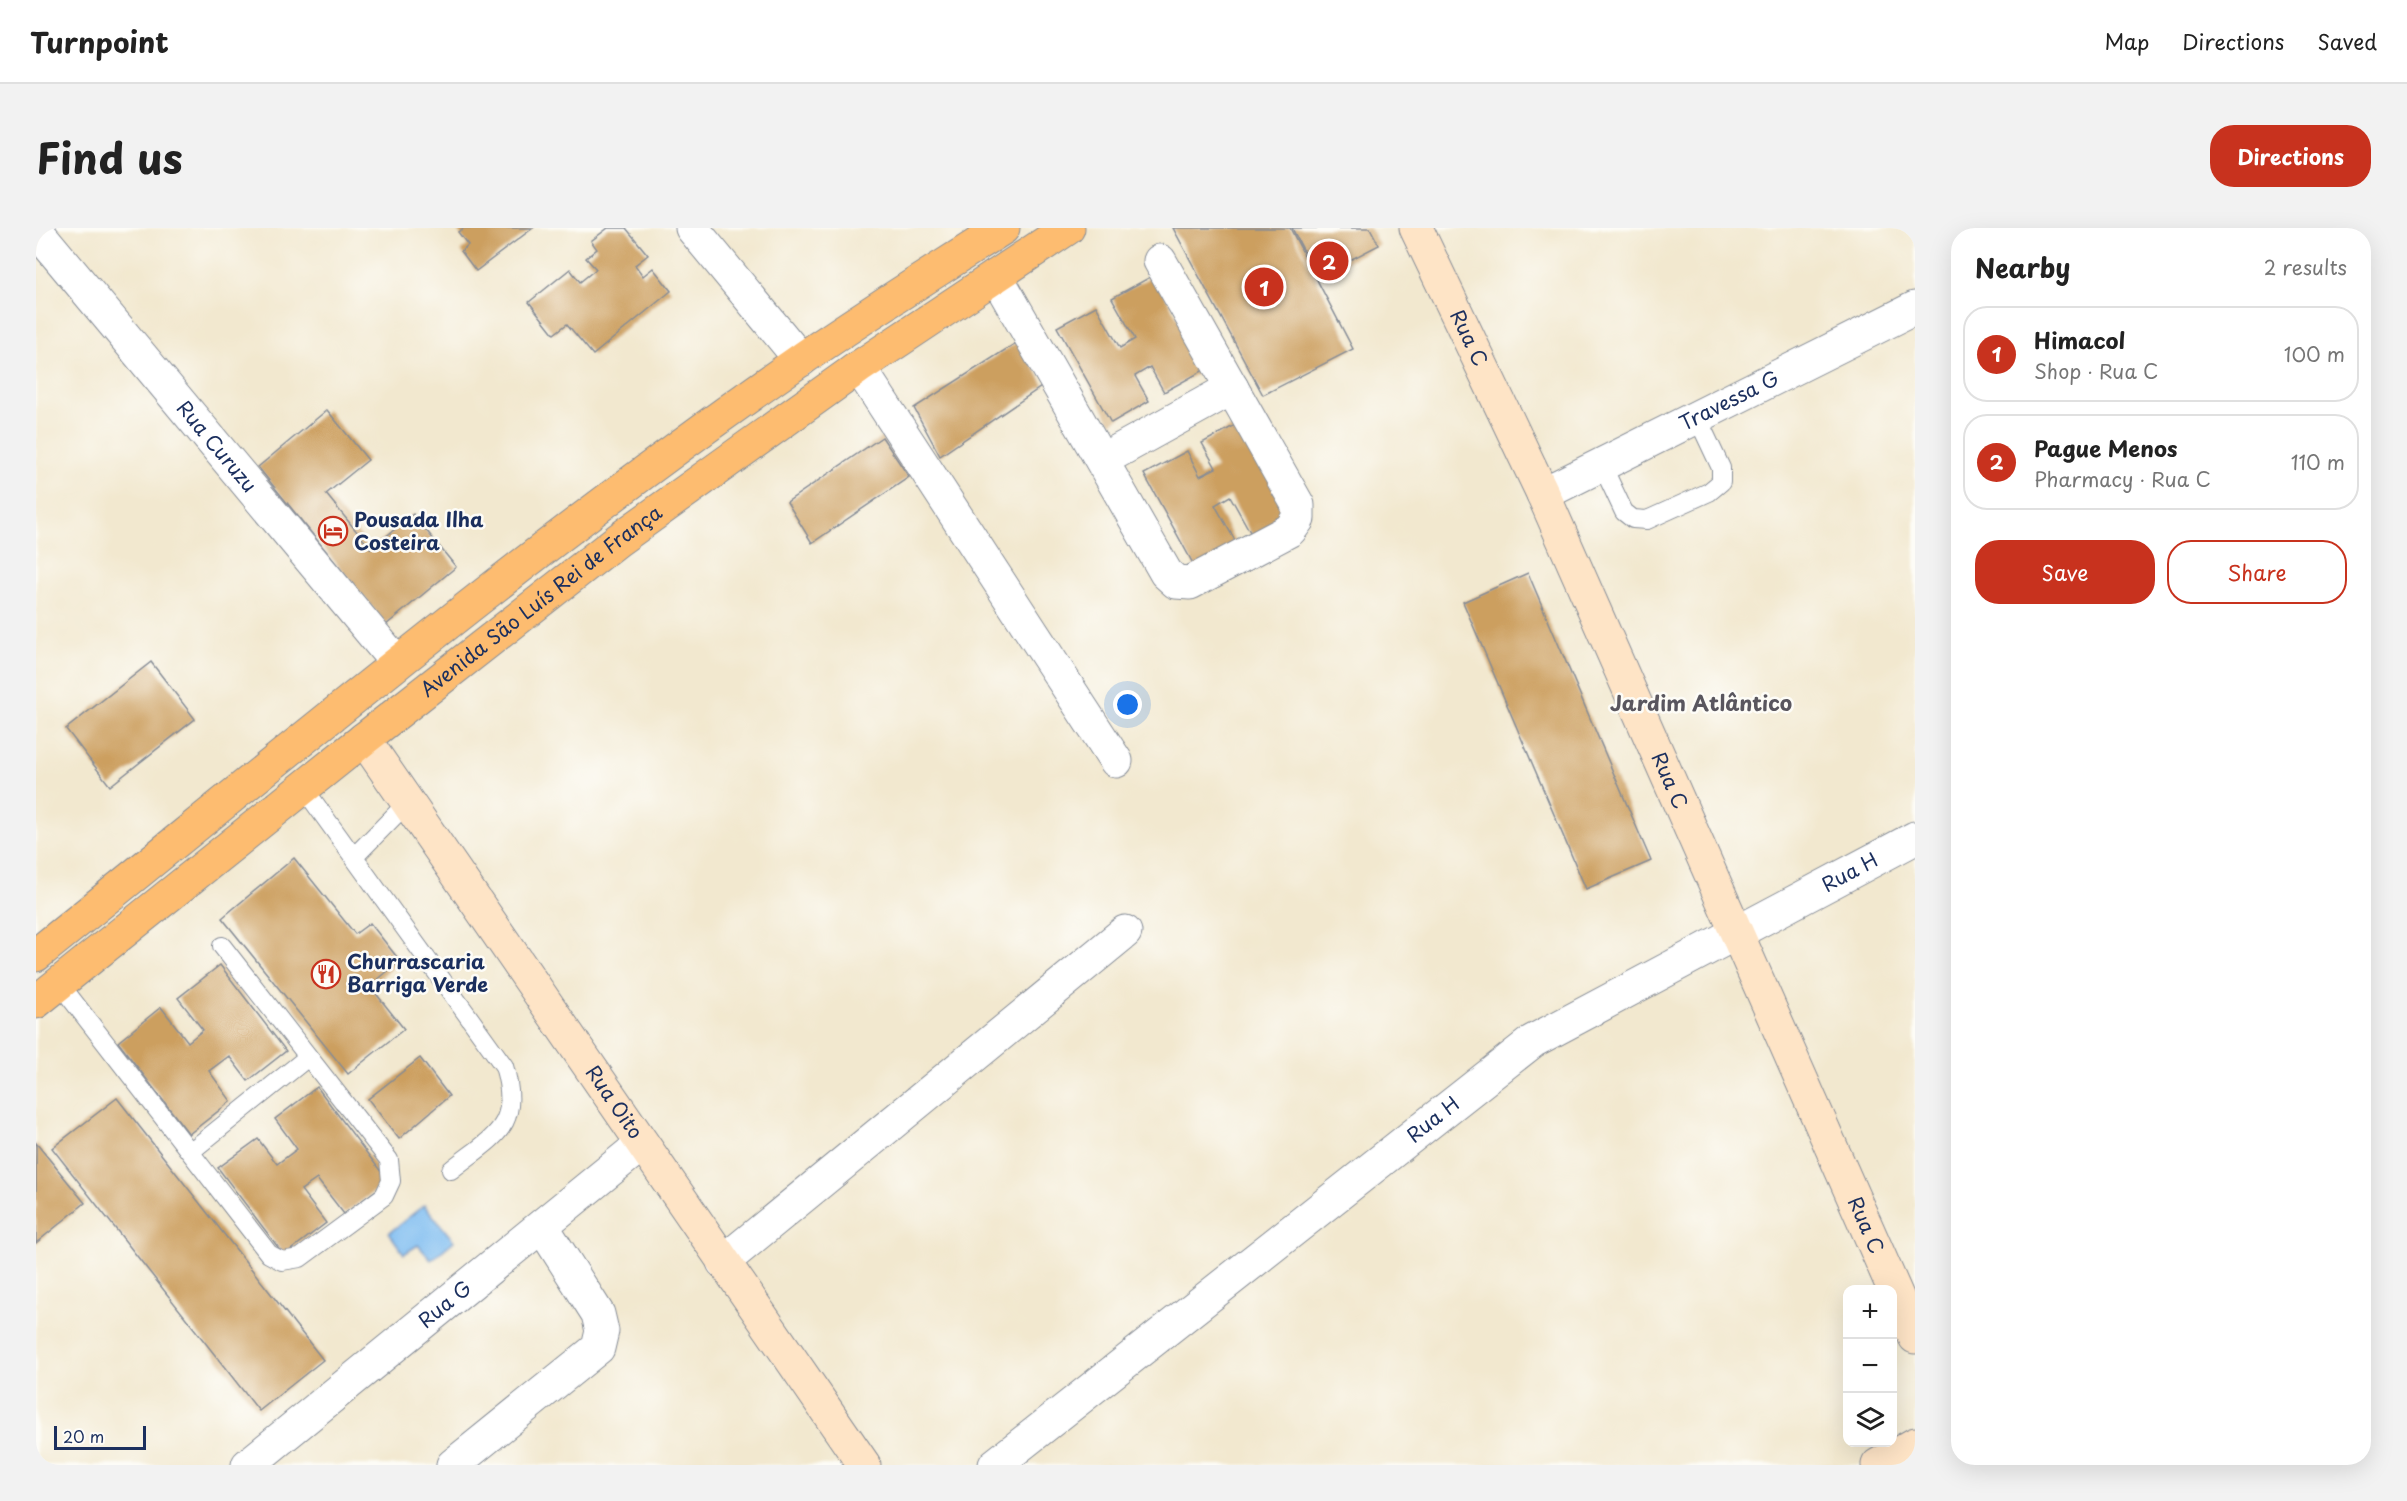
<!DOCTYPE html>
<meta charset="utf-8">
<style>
body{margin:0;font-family:"Playpen Sans",sans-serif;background:#f2f2f2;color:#222}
.controls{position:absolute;right:18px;bottom:18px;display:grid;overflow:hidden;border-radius:12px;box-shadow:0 6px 24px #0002}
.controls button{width:54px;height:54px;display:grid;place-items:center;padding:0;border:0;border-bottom:2px solid #e0e0e0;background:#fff;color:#222;font:30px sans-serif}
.scale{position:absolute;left:18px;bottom:15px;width:92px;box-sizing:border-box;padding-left:6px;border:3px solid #1b2f5e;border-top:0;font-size:16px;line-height:21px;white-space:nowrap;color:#1b2f5e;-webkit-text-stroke:4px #fdfcf7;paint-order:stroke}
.you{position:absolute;left:1092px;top:477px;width:21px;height:21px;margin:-15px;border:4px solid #fff;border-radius:50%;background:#1a73e8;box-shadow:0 0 0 9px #1a73e833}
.badge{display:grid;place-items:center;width:39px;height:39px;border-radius:50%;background:#c8321e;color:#fff;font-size:20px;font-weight:700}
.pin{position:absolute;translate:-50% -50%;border:3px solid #fff;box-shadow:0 2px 6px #0006}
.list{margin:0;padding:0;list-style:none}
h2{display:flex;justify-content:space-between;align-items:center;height:78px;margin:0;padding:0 24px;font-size:26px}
h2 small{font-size:20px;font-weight:400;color:#767676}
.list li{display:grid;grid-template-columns:39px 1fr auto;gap:18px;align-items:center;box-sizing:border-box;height:96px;margin:0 12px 12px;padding:0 12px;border:2px solid #e0e0e0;border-radius:24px}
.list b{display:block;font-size:22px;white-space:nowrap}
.list p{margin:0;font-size:20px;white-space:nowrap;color:#767676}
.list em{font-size:20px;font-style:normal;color:#767676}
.actions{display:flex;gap:12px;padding:18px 24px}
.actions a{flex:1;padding:14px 0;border:2px solid #c8321e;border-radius:24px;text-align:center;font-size:21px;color:#c8321e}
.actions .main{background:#c8321e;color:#fff}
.icon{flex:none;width:33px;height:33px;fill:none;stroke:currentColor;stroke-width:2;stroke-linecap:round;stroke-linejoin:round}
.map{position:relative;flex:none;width:1879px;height:1237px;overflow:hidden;border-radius:24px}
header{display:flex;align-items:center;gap:36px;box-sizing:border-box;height:84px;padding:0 30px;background:#fff;border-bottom:2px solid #e0e0e0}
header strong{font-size:28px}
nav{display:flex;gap:33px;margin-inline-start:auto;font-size:21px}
.intro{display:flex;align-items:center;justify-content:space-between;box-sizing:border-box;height:144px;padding:0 36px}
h1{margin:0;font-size:42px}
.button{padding:15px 27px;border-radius:24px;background:#c8321e;color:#fff;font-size:21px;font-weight:700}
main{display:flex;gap:36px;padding:0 36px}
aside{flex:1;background:#fff;border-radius:24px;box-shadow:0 6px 24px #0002}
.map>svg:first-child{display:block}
</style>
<header>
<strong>Turnpoint</strong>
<nav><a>Map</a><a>Directions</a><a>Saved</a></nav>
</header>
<div class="intro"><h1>Find us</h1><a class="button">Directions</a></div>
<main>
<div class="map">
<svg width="1879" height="1237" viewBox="0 0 1879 1237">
<rect width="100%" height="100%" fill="#fdfcf7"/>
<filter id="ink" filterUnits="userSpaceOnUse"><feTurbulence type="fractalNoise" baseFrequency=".0167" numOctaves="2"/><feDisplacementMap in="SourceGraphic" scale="12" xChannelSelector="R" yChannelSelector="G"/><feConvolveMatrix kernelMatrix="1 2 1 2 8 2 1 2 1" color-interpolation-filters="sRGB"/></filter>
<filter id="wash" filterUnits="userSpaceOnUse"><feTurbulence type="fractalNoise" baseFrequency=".008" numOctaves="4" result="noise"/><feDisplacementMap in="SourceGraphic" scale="24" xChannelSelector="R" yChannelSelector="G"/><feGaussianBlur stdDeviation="1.35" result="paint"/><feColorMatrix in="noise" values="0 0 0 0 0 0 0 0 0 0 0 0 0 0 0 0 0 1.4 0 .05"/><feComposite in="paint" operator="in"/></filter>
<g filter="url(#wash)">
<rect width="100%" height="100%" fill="#f2e8cf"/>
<path fill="#7dbcf1" stroke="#4c76a8" stroke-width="1.5" d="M 388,977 L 418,1013 L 395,1032 L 382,1017 L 368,1026 L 353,1005 Z"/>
<g id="blocks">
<path fill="#cc9f5f" d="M 428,0 L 497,0 L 440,43 L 425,23 L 432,17 L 422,4 Z
M 572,0 L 590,0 L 612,27 L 599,37 L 607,48 L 617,40 L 635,63 L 557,127 L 531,96 L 518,106 L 493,74 L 534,41 L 544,54 L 560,41 L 550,30 L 561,21 L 555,13 Z
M 1137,0 L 1254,0 L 1317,121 L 1227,167 Z
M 1256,0 L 1334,0 L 1343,17 L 1281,49 Z
M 1118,47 L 1170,141 L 1128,164 L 1114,139 L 1099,148 L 1113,173 L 1075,195 L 1021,99 L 1060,78 L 1084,120 L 1099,111 L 1076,70 Z
M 983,113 L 1008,157 L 904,228 L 878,180 Z
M 291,182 L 332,232 L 290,266 L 335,321 L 377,286 L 420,339 L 350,397 L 222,239 Z
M 1205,194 L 1257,289 L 1218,311 L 1194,268 L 1179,277 L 1202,318 L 1160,341 L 1108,246 L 1151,223 L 1164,248 L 1180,240 L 1166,215 Z
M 846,209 L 873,249 L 776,315 L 751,274 Z
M 1492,345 L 1615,633 L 1550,661 L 1427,374 Z
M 115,434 L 159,491 L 74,558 L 30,501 Z
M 258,630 L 319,706 L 334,695 L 364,733 L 334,758 L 368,801 L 312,846 L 186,690 Z
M 184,737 L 250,823 L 212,853 L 193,828 L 173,843 L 195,873 L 153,906 L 82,814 L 125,779 L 152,814 L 167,802 L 142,770 Z
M 384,830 L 413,868 L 363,911 L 332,871 Z
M 281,859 L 352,953 L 308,986 L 281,951 L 265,962 L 290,995 L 248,1027 L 182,940 L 222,911 L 241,936 L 261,921 L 239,891 Z
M 81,870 L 287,1132 L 223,1183 L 16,920 Z
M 0,915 L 49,975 L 0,1015 Z"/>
</g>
</g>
<g filter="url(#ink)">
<use href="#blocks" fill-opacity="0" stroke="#868c96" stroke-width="1.5"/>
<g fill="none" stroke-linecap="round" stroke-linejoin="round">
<g stroke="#868c96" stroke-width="20">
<path id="lane" d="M 1566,237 L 1588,284 L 1597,291 L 1611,292 L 1673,264 L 1685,254 L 1685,240 L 1661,189
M 267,559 L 468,838 C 486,899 459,907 415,942
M 318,629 L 372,574
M 23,755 L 233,1026 L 246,1033 L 264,1030 L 348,968 L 355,953 L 353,932 L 186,718
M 154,924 L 272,829"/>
</g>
<g stroke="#868c96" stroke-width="35">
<g id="street">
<path d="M 656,0 L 765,132"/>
<path id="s1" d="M 0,2 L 361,435"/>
<path d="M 960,48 L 1130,345 L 1140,354 L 1154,355 L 1254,302 L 1262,291 L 1262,277 L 1124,33"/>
<path d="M 823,139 L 1080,533"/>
<path d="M 1066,232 L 1196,160"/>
<path id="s2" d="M 1507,266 L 1879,80"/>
<path d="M 687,1034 L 1089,704"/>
<path id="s3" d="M 212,1237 L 606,916"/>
<path d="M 417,1237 L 562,1120 L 566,1103 L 562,1086 L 506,998"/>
<path id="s4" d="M 959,1237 L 1497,813 L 1879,610"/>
</g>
</g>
<g stroke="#868c96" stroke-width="35">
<g id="secondary">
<path id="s5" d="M 1380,0 L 1507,266 L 1879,1109"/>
<path id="s6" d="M 328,511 L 828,1237"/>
<path d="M 1842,1237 L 1879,1216"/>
</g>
</g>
<g stroke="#868c96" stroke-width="35">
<g id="primary">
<path d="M 0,727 C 251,525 498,317 763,133 C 829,87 899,44 967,0"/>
<path id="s7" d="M 0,774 L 328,511 L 582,312 L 823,139 L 1032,0"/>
</g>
</g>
<use href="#lane" stroke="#fff" stroke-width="18"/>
<use href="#street" stroke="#fff" stroke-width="33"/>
<use href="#secondary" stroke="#fee4c6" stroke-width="33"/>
<use href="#primary" stroke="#fdbc70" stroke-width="33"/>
</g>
</g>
<defs>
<g id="hotel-ring" transform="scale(1.5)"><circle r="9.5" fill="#fdfcf7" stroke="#c8321e" stroke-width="1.5"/><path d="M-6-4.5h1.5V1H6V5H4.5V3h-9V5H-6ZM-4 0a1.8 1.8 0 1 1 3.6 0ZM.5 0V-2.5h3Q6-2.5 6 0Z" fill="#c8321e"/></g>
<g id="restaurant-ring" transform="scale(1.5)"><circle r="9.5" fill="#fdfcf7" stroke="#c8321e" stroke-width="1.5"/><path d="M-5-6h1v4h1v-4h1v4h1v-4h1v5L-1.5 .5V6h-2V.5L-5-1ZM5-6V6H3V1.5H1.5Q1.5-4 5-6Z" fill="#c8321e"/></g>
</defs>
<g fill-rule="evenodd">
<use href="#hotel-ring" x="297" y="303"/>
<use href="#restaurant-ring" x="290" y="746"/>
</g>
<g text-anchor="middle" stroke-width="5" stroke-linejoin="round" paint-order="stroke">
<g font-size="20" fill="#1b2f5e" stroke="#fdfcf7">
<text dy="7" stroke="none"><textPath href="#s5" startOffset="122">Rua C</textPath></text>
<text dy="7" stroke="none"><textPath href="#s2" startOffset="208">Travessa G</textPath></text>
<text dy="7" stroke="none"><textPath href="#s1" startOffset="282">Rua Curuzu</textPath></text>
<text dy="7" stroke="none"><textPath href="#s7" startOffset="645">Avenida São Luís Rei de França</textPath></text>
<text dy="7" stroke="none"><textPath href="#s5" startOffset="608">Rua C</textPath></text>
<text dy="7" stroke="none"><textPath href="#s4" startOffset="1044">Rua H</textPath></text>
<text dy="7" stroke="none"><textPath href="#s6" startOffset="441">Rua Oito</textPath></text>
<text dy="7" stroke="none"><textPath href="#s4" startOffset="558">Rua H</textPath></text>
<text dy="7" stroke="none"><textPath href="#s5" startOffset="1094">Rua C</textPath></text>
<text dy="7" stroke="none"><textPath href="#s3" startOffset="254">Rua G</textPath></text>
</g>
<g font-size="20" font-weight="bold" fill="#1b2f5e" stroke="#fdfcf7" text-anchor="start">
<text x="318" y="299">Pousada Ilha<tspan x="318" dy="23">Costeira</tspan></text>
<text x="311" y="741">Churrascaria<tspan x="311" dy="23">Barriga Verde</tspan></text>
</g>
<g font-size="21" font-weight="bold" fill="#59565e" stroke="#fdfcf7">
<text x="1665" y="483">Jardim Atlântico</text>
</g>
</g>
</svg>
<div class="controls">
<button>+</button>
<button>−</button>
<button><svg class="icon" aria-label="layers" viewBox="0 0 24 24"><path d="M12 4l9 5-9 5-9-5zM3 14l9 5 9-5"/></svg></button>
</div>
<div class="scale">20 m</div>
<div class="you"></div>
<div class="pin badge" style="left:1228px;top:59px">1</div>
<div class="pin badge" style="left:1293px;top:33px">2</div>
</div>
<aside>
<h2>Nearby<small>2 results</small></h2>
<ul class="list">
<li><span class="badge">1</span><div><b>Himacol</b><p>Shop · Rua C</p></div><em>100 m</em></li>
<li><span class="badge">2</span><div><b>Pague Menos</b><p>Pharmacy · Rua C</p></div><em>110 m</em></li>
</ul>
<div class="actions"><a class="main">Save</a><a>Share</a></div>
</aside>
</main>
